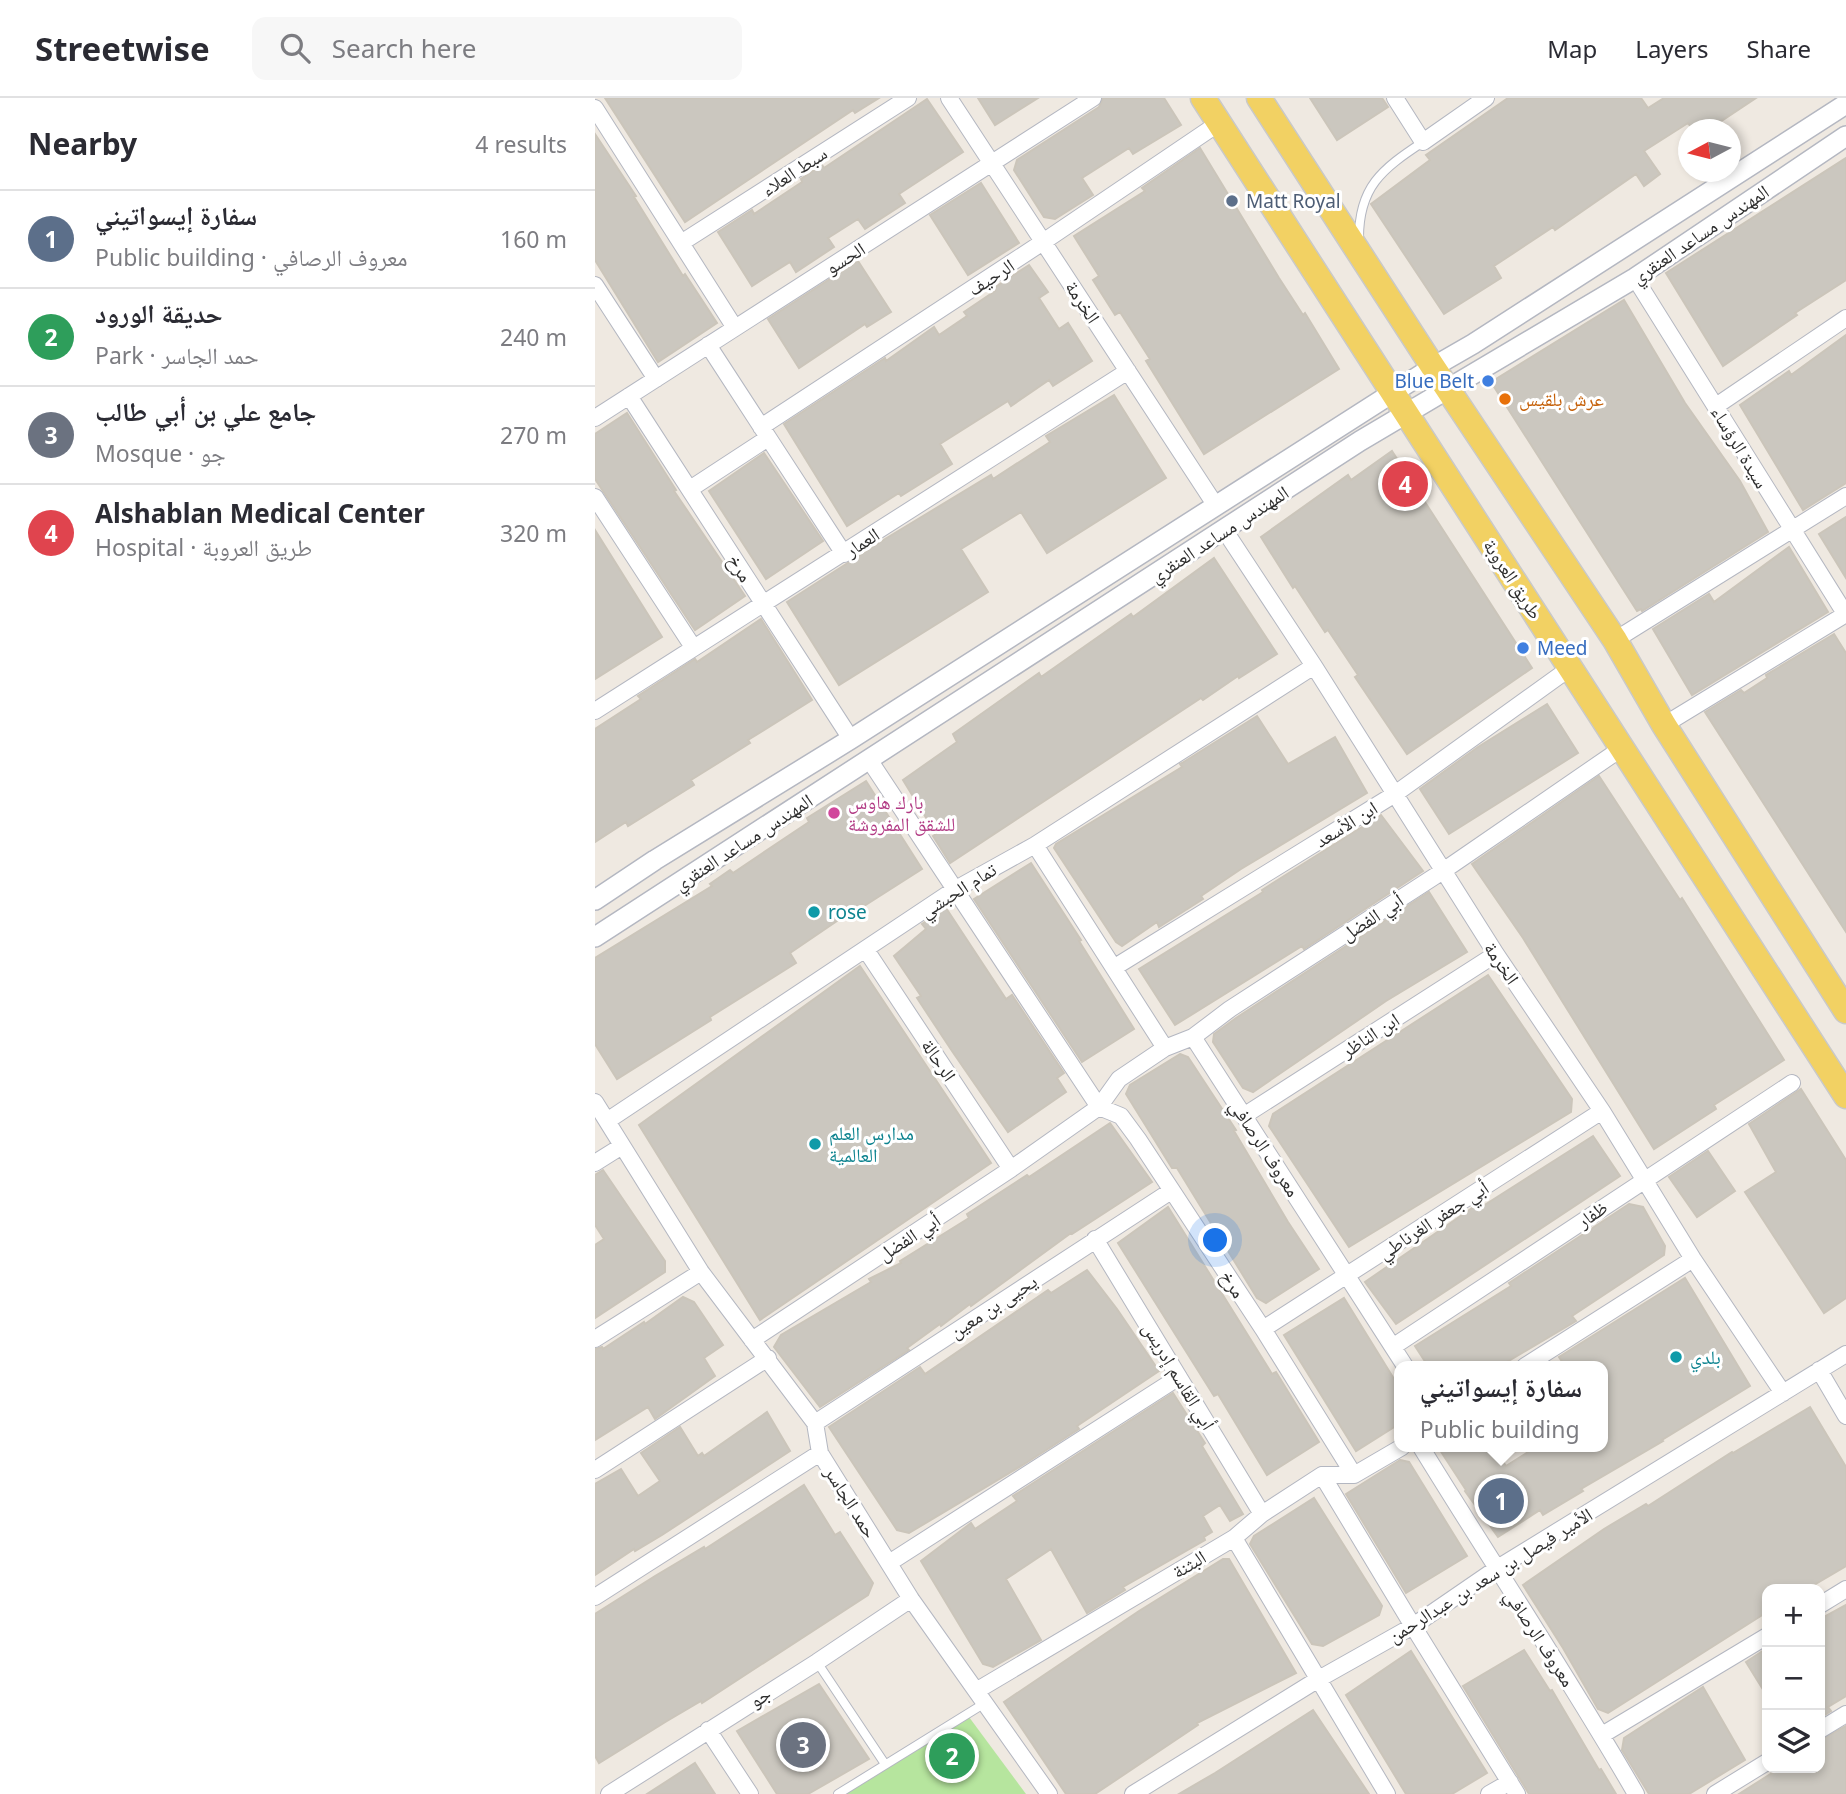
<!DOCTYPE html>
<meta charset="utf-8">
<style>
body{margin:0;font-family:"Noto Sans","Noto Naskh Arabic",sans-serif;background:#f7f7f7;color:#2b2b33}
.controls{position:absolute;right:21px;bottom:21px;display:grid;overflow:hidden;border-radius:14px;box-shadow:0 4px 10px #0003}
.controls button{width:63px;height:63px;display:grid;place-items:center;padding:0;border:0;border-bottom:2px solid #e1e1e2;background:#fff;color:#2b2b33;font:35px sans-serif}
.compass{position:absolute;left:1083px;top:21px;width:63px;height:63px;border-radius:50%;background:#fff;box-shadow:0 4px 10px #0003;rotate:263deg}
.you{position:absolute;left:621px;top:1143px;width:24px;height:24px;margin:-18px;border:5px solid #fff;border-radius:50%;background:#1a73e8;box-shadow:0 0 0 10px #1a73e833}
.badge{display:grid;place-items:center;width:46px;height:46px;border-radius:50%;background:#d93025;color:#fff;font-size:23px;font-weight:700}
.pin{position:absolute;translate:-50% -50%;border:4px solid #fff;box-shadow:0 2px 7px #0006}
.popup{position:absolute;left:799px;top:1263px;width:214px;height:91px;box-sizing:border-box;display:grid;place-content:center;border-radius:14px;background:#fff;filter:drop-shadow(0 2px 5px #0005);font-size:23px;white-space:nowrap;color:#7c7c81}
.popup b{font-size:26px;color:#2b2b33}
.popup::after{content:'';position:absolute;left:50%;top:100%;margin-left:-14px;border:14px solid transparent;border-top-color:#fff}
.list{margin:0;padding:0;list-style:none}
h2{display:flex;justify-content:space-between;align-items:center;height:91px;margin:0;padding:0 28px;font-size:30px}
h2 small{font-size:23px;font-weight:400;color:#7c7c81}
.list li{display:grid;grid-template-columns:46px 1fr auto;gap:21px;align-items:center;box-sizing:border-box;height:98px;padding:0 28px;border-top:2px solid #e1e1e2}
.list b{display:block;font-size:26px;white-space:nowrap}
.list p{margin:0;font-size:23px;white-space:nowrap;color:#7c7c81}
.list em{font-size:23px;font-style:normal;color:#7c7c81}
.icon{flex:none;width:38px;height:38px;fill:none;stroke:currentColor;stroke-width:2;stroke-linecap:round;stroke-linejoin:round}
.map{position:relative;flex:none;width:1251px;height:1696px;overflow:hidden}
header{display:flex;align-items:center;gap:42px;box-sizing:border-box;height:98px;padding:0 35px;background:#fff;border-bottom:2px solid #e1e1e2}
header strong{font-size:33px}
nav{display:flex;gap:38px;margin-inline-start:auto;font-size:24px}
.search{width:490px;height:63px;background:#f7f7f7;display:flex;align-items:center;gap:18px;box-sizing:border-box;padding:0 24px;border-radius:14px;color:#7c7c81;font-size:26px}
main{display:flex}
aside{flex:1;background:#fff}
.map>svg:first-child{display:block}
</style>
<header>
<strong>Streetwise</strong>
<div class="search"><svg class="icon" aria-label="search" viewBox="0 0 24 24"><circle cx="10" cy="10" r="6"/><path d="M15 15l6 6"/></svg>Search here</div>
<nav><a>Map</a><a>Layers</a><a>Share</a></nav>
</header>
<main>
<aside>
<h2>Nearby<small>4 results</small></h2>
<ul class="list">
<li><span class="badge" style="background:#5c6f8a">1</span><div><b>سفارة إيسواتيني</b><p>Public building · معروف الرصافي</p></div><em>160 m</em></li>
<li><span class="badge" style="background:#2e9e5b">2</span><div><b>حديقة الورود</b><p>Park · حمد الجاسر</p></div><em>240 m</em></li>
<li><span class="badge" style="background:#6b7280">3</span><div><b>جامع علي بن أبي طالب</b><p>Mosque · جو</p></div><em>270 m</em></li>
<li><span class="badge" style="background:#e0444e">4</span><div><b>Alshablan Medical Center</b><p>Hospital · طريق العروبة</p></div><em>320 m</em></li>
</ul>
</aside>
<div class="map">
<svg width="1251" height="1696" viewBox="0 0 1251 1696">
<rect width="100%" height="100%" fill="#efe9e1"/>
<path fill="#b6e59e" d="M 374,1619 L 431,1696 L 249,1696 Z"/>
<path fill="#cbc7bf" stroke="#cbc5ba" stroke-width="2" d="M 10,0 L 284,0 L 260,15 L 258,12 L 90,124 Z
M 383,0 L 443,0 L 400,27 Z
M 508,0 L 569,0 L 586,27 L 538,56 L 534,50 L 487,80 L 498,97 L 460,121 L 449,119 L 419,72 L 422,62 L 504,9 Z
M 715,0 L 787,0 L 793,9 L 742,42 Z
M 913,0 L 1046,0 L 1053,10 L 1069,0 L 1161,0 L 1122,26 L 1125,32 L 1098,32 L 1093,25 L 1049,53 L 1065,76 L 1049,88 L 1041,76 L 960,132 L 958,129 L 899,168 L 906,180 L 849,216 L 776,106 L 835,62 L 831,57 Z
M 332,1 L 368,54 L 304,96 L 310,105 L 270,131 L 263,121 L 233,140 L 239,149 L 201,174 L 195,164 L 157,188 L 123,134 L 157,112 L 159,116 L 207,84 L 206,81 L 227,67 L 229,70 Z
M 0,36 L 41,98 L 39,99 L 88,178 L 90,176 L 122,225 L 63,264 L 0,162 Z
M 605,50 L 684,180 L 708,217 L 710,215 L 744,271 L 609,356 L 551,263 L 555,261 L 525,214 L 520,217 L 498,182 L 504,178 L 479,138 L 550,93 L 547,90 Z
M 1251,60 L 1251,182 L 1200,215 L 1202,217 L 1128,268 L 1071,175 Z
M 386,85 L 424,145 L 373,177 L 335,117 Z
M 263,163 L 296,214 L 272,229 L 270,226 L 204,270 L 173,221 Z
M 434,167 L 453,194 L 444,200 L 464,231 L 473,225 L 497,263 L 458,288 L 454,282 L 416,308 L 413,303 L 345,346 L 357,366 L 306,398 L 304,395 L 252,428 L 189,326 L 290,260 L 291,263 L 339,229 L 344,237 L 372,218 L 369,214 L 400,193 L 399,190 Z
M 1029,202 L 1090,305 L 1145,383 L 1173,434 L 1047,513 L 1046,511 L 1042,513 L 896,284 Z
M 1251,237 L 1251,385 L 1208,412 L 1145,307 L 1194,273 L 1196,277 Z
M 519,297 L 571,380 L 452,455 L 426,414 L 366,451 L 393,494 L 244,587 L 192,504 L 290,441 L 396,377 L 398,381 L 455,344 L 451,338 Z
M 32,315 L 81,392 L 79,393 L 150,498 L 100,532 L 0,381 L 0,336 Z
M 797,353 L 937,570 L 812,656 L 760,579 L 763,577 L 733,532 L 730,534 L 700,488 L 698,490 L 666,439 L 753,377 L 756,382 Z
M 169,355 L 228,443 L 171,481 L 114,393 Z
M 1251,419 L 1251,480 L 1224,436 Z
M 0,432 L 67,539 L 0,581 Z
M 1194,449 L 1233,514 L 1097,597 L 1058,531 L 1114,496 L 1119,504 Z
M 619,460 L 682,556 L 644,580 L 643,578 L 608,602 L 606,600 L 355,765 L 338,738 L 341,736 L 308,682 L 362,644 L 358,636 L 444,575 L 446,579 L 536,516 L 538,519 Z
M 166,521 L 217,602 L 153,642 L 155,645 L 96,682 L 99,687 L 33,728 L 31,724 L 0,744 L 0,631 L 46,601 L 43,598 L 100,561 L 102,564 Z
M 1239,536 L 1251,555 L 1251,834 L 1110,614 L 1146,592 L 1149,595 L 1172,580 L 1171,577 Z
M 952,606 L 983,655 L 854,736 L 825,691 L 883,649 Z
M 662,618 L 693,666 L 740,639 L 772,695 L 646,771 L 606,798 L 608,801 L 564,829 L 562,824 L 527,848 L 521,844 L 459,750 L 461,746 L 587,669 L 585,666 L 587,665 Z
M 1004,678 L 1085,802 L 1087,800 L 1189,962 L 1119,1007 L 1121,1011 L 1059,1051 L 928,840 L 877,766 Z
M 271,683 L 327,771 L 269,808 L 267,806 L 195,855 L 201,865 L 115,919 L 116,922 L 22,981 L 0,946 L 0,860 L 117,788 L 115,786 L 135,772 L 138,775 L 214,724 L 212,720 Z
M 786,717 L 828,773 L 709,851 L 707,848 L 580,927 L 544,871 L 668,794 L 667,792 L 708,766 Z
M 436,765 L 486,842 L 484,843 L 539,931 L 487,964 L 379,801 Z
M 834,794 L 872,854 L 791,903 L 658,994 L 648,990 L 618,944 L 619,936 L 641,920 Z
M 351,810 L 411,901 L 417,897 L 469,975 L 462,980 L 471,994 L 413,1034 L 357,953 L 322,900 L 326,898 L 299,858 L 331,831 L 327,826 Z
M 265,868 L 396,1065 L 165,1222 L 44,1027 Z
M 893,877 L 977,1001 L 976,1014 L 754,1149 L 674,1028 L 678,1016 Z
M 585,956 L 593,959 L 641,1032 L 639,1033 L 693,1124 L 724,1171 L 671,1205 L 662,1200 L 582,1070 L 577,1070 L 531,996 L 535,987 Z
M 1206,991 L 1251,1062 L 1251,1200 L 1229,1215 L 1150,1094 L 1181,1074 L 1154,1026 Z
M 515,1025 L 557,1084 L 477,1136 L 476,1135 L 376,1208 L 375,1206 L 346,1228 L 345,1226 L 312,1250 L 314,1252 L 225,1309 L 179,1249 L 186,1237 L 276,1184 L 274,1181 L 306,1165 L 305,1163 L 374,1120 L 372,1116 L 432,1077 L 434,1079 Z
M 998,1038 L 1025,1078 L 801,1226 L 770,1184 L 886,1104 L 888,1108 Z
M 1113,1053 L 1140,1093 L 1102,1119 L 1074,1079 Z
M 8,1072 L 70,1163 L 70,1174 L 0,1220 L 0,1147 L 9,1141 L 0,1127 L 0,1077 Z
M 1034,1106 L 1048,1109 L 1070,1148 L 1069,1157 L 977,1218 L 981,1223 L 905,1268 L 833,1268 L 820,1248 L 916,1188 L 914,1185 Z
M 573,1109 L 677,1276 L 681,1274 L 724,1344 L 672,1377 L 623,1296 L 619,1298 L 523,1145 Z
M 492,1172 L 522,1211 L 564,1273 L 482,1328 L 484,1331 L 431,1365 L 314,1435 L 302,1432 L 234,1329 L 325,1269 L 330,1276 L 453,1192 L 456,1195 Z
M 1090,1180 L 1155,1288 L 1067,1342 L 1068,1343 L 986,1391 L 988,1393 L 948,1417 L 945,1412 L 903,1439 L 870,1393 L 871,1392 L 843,1349 L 898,1349 L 911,1368 L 941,1349 L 1007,1349 L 1007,1268 L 970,1268 L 964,1259 Z
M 88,1199 L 99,1204 L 128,1247 L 109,1260 L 120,1278 L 60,1321 L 53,1309 L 0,1342 L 0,1251 L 7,1249 L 8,1251 L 49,1224 L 50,1226 Z
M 749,1200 L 804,1289 L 804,1326 L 761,1353 L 689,1237 Z
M 578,1295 L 610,1345 L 607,1348 L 648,1416 L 635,1423 L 625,1407 L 608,1418 L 617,1434 L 609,1439 L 610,1442 L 528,1489 L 530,1492 L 492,1515 L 456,1451 L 411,1481 L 446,1542 L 398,1569 L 388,1566 L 326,1463 L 376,1425 L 380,1431 L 422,1403 L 418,1398 Z
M 1215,1309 L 1251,1369 L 1251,1468 L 1212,1491 L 1172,1491 L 1172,1514 L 1013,1615 L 1003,1611 L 968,1550 L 928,1487 L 1009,1431 L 1051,1406 L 1053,1408 L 1137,1354 L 1138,1355 Z
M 172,1314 L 195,1353 L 67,1437 L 40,1453 L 39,1451 L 0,1477 L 0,1386 L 26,1371 L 43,1398 L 65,1383 L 46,1355 L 85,1329 L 103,1358 L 107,1355 L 109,1358 Z
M 805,1362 L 814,1364 L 872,1458 L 811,1495 L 751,1396 Z
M 209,1387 L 240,1437 L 245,1434 L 278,1485 L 273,1497 L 107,1605 L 106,1603 L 72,1623 L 4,1665 L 0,1658 L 0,1516 L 60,1478 L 109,1449 L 110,1451 Z
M 719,1400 L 787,1508 L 784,1517 L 728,1548 L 717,1546 L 655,1446 L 659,1438 Z
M 628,1461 L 634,1461 L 701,1575 L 602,1625 L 603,1627 L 500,1696 L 471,1696 L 409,1604 L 544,1513 Z
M 1251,1507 L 1251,1598 L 1233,1609 L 1236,1613 L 1225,1620 L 1225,1521 Z
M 1172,1550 L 1172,1598 L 1151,1564 Z
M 929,1552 L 955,1593 L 957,1592 L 1004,1672 L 1006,1671 L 1021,1696 L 934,1696 L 931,1691 L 868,1588 Z
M 816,1553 L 892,1675 L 857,1696 L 811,1696 L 751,1597 Z
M 224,1586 L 274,1661 L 213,1696 L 182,1696 L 142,1633 Z
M 1108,1589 L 1150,1662 L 1094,1696 L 1054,1696 L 1027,1652 L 1029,1640 Z
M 718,1612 L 774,1696 L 584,1696 L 620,1675 Z
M 1251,1628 L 1251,1696 L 1144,1696 L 1185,1670 L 1225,1670 L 1225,1642 Z
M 100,1665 L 120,1696 L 52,1696 Z"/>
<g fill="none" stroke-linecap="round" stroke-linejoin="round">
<g stroke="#b4b7c1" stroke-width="10">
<path id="service" d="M 764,143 C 763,89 787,71 828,44
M 222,1564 L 290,1666
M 243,1696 L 390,1605"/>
</g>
<g stroke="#b4b7c1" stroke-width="18">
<path id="minor" d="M 354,0 L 621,408
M 800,0 L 828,44 L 891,0
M 0,10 L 140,230
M 86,145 L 313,0
M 1040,180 L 1251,517
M 0,187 L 61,281
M 113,247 L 249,456
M 34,298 L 256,641
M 1121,308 L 1251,220
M 0,320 L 498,0
M 166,329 L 448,144 L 624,25
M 95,391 L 173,340
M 0,399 L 98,549
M 630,433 L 719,568 L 901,856 L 1007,1013 L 1098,1161 L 1188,1295
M 1020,542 L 1251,398
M 0,613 L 533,273
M 1069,627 L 1251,516
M 275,663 L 504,1009 L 526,1018 L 543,1041 L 668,1231 L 759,1377
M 440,747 L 570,950
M 271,852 L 416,1071
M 520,869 L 800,696 L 975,570
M 598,939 L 810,1268
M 0,1004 L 106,1174 L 220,1325 L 225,1355 L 316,1501 L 454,1696
M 650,1017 L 901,856
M 12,1023 L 359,792 L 440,747 L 719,568
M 0,1065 L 27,1048
M 500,1141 L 667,1416
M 668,1231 L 1007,1013
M 0,1241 L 106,1174
M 157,1242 L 416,1071 L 504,1009 L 524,981 L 570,950 L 598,939 L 635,911 L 848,773 L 1027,650
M 799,1248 L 1197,985
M 930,1268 L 1098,1161
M 1224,1272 L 1251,1318
M 220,1325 L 576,1093
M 826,1349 C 897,1465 973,1578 1041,1696
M 0,1372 L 173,1260
M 727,1377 L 818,1528 L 922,1696
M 639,1440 L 792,1696
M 294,1465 L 584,1279
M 0,1499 L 225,1355
M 1225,1507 L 1251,1491
M 381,1593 L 639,1440 L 667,1416 L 727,1377 L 759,1377 L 807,1349
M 113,1632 L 155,1696
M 1225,1632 L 1251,1616
M 1007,1637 L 1172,1538
M 14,1696 L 222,1564 L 316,1501
M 538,1696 L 722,1582 L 818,1528 L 901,1471 L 1251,1256
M 894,1696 L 915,1684
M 1120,1696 L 1172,1664"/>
</g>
<g stroke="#b4b7c1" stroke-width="22">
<path id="tertiary" d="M 0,802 L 60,762 L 256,641 L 838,269 L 878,246 L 1251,6
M 0,839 L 765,343 L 1040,180 L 1251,38"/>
</g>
<g stroke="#c9c9c9" stroke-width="27">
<path id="primary" d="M 608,0 L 1251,998
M 664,0 L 838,269 L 1020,542 L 1069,627 L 1251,913"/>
</g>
<use href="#service" stroke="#fff" stroke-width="8"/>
<use href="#minor" stroke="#fff" stroke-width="16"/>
<use href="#tertiary" stroke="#fff" stroke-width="19"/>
<use href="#primary" stroke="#f2d163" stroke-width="24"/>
</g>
<circle fill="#5c6f8a" stroke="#fff" stroke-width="2.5" cx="637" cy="103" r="7"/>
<g fill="#3f7fe0" stroke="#fff" stroke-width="2.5">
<circle cx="893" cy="283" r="7"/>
<circle cx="928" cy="550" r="7"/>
</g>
<circle fill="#e8710a" stroke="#fff" stroke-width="2.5" cx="910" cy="301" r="7"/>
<circle fill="#d1479c" stroke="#fff" stroke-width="2.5" cx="239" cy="715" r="7"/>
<g fill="#0f9aa8" stroke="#fff" stroke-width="2.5">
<circle cx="219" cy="814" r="7"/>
<circle cx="220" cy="1046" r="7"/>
<circle cx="1081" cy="1259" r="7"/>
</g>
<g text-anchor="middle" stroke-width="6" stroke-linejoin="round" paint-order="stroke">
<g font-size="19" fill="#2e2e2e" stroke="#fff">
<text transform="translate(199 73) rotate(-33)" y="7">سبط العلاء</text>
<text transform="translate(1105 136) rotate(-34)" y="7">المهندس مساعد العنقري</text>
<text transform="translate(250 160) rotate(-32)" y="7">الحسو</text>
<text transform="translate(396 179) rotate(-33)" y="7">الرحيف</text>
<text transform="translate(488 204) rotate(57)" y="7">الخرمة</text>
<text transform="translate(1145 349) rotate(59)" y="7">سيدة الرؤساء</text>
<text transform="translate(624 436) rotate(-33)" y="7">المهندس مساعد العنقري</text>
<text transform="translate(267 444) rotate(-33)" y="7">العمار</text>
<text transform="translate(145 470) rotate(57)" y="7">مرخ</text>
<text transform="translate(918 481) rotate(57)" y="7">طريق العروبة</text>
<text transform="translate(751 726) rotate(-32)" y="7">ابن الأسعد</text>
<text transform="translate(148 744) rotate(-33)" y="7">المهندس مساعد العنقري</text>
<text transform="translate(363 792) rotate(-32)" y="7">تمام الحبشي</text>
<text transform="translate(777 819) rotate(-33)" y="7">أبي الفضل</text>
<text transform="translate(907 865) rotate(56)" y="7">الخرمة</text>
<text transform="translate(775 937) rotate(-33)" y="7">ابن الناظر</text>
<text transform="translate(344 962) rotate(56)" y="7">الرحالة</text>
<text transform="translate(670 1050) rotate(57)" y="7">معروف الرصافي</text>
<text transform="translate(997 1116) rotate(-34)" y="7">ظفار</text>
<text transform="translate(838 1122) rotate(-33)" y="7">أبي جعفر الغرناطي</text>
<text transform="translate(314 1139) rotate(-33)" y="7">أبي الفضل</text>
<text transform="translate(638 1186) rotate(56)" y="7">مرخ</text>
<text transform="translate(398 1208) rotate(-33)" y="7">يحيى بن معين</text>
<text transform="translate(584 1278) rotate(59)" y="7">أبي القاسم إدريس</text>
<text transform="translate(256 1404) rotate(58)" y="7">حمد الجاسر</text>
<text transform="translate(594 1466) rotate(-31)" y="7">البثنة</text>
<text transform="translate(895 1477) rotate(-32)" y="7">الأمير فيصل بن سعد بن عبدالرحمن</text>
<text transform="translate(945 1540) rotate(57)" y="7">معروف الرصافي</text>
<text transform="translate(165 1599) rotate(-32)" y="7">جو</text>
</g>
<g font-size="19" fill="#4e5e75" stroke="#fff" text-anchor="start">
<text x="651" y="110">Matt Royal</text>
</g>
<g font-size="19" fill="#366cbe" stroke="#fff" text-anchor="end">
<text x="879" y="290">Blue Belt</text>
<text x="942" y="557" text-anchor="start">Meed</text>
</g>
<g font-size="19" fill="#c56008" stroke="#fff" text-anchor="start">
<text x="924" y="308">عرش بلقيس</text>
</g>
<g font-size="19" fill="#b23c85" stroke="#fff" text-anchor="start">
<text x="253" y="711">بارك هاوس<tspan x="253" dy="22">للشقق المفروشة</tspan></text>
</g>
<g font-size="19" fill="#0d838f" stroke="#fff" text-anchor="start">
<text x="233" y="821">rose</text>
<text x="234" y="1042">مدارس العلم<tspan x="234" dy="22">العالمية</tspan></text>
<text x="1095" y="1266">بلدي</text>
</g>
</g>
</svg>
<div class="controls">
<button>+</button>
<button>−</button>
<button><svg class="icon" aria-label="layers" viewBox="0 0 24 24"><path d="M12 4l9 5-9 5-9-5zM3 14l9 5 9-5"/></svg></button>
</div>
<svg class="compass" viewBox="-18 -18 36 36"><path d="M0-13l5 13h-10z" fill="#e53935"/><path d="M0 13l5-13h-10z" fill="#7c7c81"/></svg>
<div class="you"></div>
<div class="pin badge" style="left:906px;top:1403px;background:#5c6f8a">1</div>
<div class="popup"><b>سفارة إيسواتيني</b>Public building</div>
<div class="pin badge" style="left:357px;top:1658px;background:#2e9e5b">2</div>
<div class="pin badge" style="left:208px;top:1647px;background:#6b7280">3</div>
<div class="pin badge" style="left:810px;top:386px;background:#e0444e">4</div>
</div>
</main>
